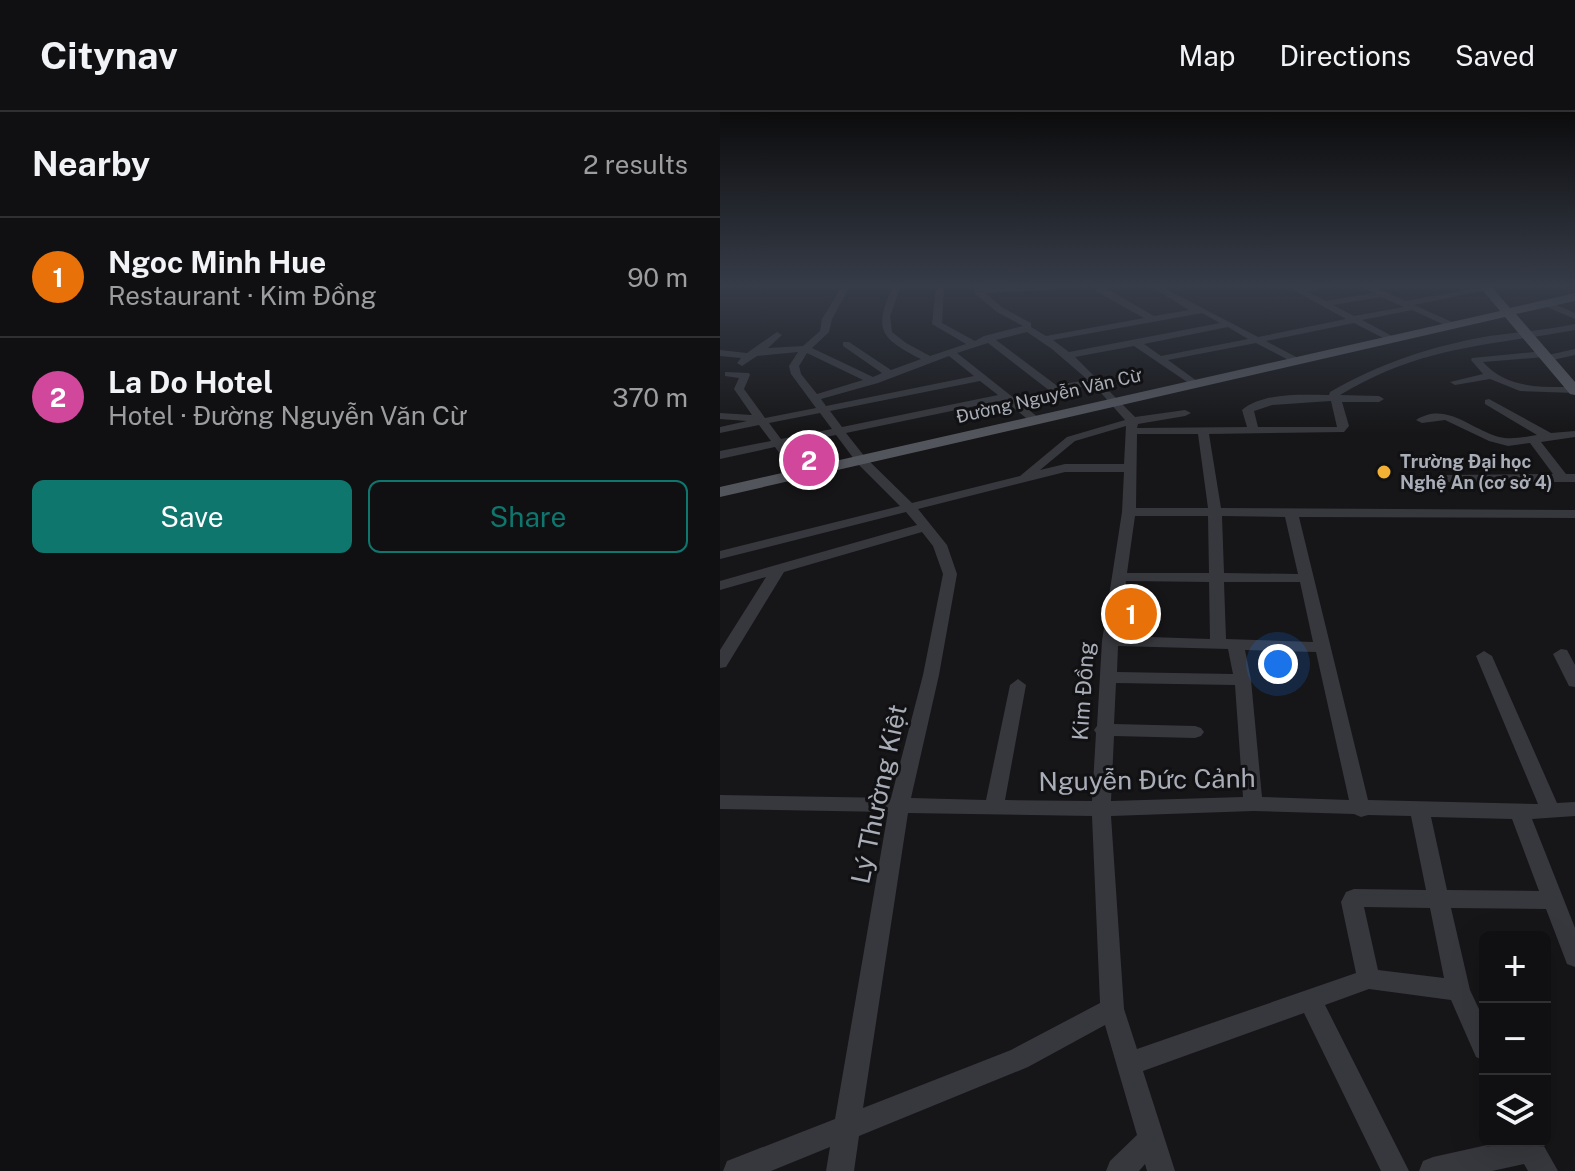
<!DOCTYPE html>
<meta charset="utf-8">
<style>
body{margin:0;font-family:"Public Sans",sans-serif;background:#19191b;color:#f1f3f6}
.controls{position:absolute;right:24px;bottom:24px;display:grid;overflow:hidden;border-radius:12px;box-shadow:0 8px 32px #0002}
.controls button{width:72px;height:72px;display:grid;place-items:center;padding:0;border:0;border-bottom:2px solid #303032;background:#101012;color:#f1f3f6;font:40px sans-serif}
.you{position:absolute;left:558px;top:552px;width:28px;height:28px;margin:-20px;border:6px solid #fff;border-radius:50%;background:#1a73e8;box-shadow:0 0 0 12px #1a73e833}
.badge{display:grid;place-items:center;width:52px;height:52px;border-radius:50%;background:#0f766e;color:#fff;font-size:26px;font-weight:700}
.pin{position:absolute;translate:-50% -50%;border:4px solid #fff;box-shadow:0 2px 8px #0006}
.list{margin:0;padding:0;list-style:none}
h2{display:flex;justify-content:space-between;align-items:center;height:104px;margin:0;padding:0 32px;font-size:34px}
h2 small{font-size:26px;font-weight:400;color:#9c9d9f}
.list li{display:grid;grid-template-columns:52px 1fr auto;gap:24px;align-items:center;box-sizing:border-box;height:120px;padding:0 32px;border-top:2px solid #303032}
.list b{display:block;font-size:30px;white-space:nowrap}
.list p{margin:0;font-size:26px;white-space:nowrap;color:#9c9d9f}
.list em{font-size:26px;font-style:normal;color:#9c9d9f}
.actions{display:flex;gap:16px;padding:24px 32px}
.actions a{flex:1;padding:18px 0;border:2px solid #0f766e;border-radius:12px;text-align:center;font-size:28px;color:#0f766e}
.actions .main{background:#0f766e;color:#fff}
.icon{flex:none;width:44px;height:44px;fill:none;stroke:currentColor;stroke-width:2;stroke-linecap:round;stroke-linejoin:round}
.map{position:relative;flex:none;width:855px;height:1059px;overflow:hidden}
header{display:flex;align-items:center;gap:48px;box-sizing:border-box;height:112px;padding:0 40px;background:#101012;border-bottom:2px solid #303032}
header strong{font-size:38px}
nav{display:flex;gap:44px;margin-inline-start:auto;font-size:28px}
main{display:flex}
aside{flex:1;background:#101012}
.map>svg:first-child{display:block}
</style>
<header>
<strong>Citynav</strong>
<nav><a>Map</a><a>Directions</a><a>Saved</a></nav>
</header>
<main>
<aside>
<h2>Nearby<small>2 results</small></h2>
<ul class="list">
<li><span class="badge" style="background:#e8710a">1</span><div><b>Ngoc Minh Hue</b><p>Restaurant · Kim Đồng</p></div><em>90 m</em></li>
<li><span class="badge" style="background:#d1479c">2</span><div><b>La Do Hotel</b><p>Hotel · Đường Nguyễn Văn Cừ</p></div><em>370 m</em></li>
</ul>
<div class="actions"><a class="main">Save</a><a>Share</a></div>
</aside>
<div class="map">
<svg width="855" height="1059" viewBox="0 0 855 1059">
<rect width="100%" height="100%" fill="#161618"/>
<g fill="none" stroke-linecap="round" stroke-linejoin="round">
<path fill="#37383d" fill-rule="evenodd" d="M 122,174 L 130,174 L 112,207 L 109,220 L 92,236 L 153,265 L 162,261 L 123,234 L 123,230 L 129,230 L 171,258 L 201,247 C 160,226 153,218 173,174 L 181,174 L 170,204 L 172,220 L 186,231 L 210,244 L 246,232 L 212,212 L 216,174 L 224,174 L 222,211 L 255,229 L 264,224 L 303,214 L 277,200 L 254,181 L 255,174 L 263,174 L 262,176 L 357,174 L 353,177 L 265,181 L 283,196 L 311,211 L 311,215 L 326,224 L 424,206 L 377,180 L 374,174 L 382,174 L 434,204 L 469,198 L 430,174 L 440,174 L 538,225 L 626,207 L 566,174 L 581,176 L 614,174 L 588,180 L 606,189 L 653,181 L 641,174 L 651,174 L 686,189 L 768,174 L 772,177 L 694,193 L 732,210 L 732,214 L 729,215 L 692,198 L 642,208 L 672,224 L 674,226 L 669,229 L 634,211 L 546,229 L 578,246 L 579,248 L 574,251 L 536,231 L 448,248 L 477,269 L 477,273 L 473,274 L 414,234 L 355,245 L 415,305 L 465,298 L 471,301 L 465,304 L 418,312 L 417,316 L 527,315 L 522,298 C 544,280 582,283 609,283 L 610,280 C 660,251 712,234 769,224 C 798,220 826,218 855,212 L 855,218 C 767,234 701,234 620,283 L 659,284 L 664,287 L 659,290 L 622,290 L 629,314 L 624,320 L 489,322 L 501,396 L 855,398 L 855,406 L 579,405 L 648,688 L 818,692 L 756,544 L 764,539 L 772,544 L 837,691 L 855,690 L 855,704 L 812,707 L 855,816 L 855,855 L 847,852 L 826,797 L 731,796 L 750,878 L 765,910 L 765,949 L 756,945 L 731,888 L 649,877 L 605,893 L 689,1059 L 661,1059 L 584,901 L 423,959 L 455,1059 L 427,1059 L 425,1052 L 419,1059 L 386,1059 L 390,1049 L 417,1023 L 385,913 L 308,955 L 139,1024 L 134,1059 L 106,1059 L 110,1035 L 51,1059 L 3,1059 L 7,1049 L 115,1007 L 168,700 L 0,697 L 0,683 L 171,686 L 203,563 L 223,462 L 213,434 L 202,420 L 64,460 L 6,555 L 0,556 L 0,538 L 46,465 L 0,478 L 0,469 L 197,413 L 186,400 L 0,447 L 0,439 L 180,394 L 137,351 L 116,323 L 65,333 L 86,362 L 80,366 L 76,365 L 55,335 L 0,347 L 0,339 L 51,329 L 39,313 L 0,321 L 0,315 L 27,309 L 0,307 L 0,301 L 32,303 L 14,277 L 19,266 L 5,264 L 5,260 L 29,261 L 30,263 L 24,277 L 45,306 L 96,296 L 71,262 L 69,254 L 78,240 L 37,244 L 22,254 L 17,251 L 21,246 L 0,244 L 0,238 L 27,241 L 57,220 L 62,223 L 48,236 L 83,234 L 100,219 L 102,207 ZM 661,185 L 684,195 L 634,204 L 613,193 ZM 482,201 L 500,211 L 349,240 L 333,228 ZM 508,215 L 528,227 L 441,244 L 424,232 ZM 307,220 L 332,237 L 368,268 L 336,273 L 276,228 ZM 268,231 L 330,279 L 374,273 L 405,308 L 347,325 L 300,364 L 192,391 L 145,345 L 126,321 L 284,288 L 311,310 L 319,310 L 319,306 L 237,241 ZM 87,241 L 143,268 L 97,282 L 81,262 L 79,254 ZM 229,244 L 254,264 L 106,294 L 101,287 L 158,271 ZM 260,269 L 278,283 L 122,315 L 110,299 ZM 611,289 L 617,315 L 538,315 L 534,299 L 552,293 ZM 100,301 L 112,317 L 61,327 L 49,311 ZM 406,314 L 404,352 L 345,352 L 320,358 L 355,329 ZM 417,322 L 478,322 L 488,396 L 416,396 ZM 345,360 L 404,360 L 402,400 L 382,529 L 377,614 L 374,618 L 376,621 L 372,689 L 285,688 L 306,573 L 298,567 L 290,573 L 266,688 L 191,686 L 219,563 L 237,462 L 227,433 L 198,397 ZM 415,404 L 488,404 L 489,461 L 407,461 ZM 502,404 L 565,405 L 578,462 L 504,461 ZM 406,469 L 489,470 L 490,527 L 399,524 ZM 504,470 L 580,470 L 593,530 L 506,527 ZM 398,534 L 508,537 L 513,562 L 397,560 ZM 525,538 L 596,540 L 629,688 L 542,685 L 531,568 ZM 396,571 L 515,573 L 523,685 L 391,689 L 394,624 L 475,626 L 481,624 L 484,620 L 481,616 L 475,614 L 394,612 ZM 533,699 L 634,702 L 641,705 L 648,703 L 691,704 L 706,778 L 634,777 L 626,780 L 621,790 L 636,861 L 417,937 L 404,897 L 391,704 ZM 188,701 L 372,704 L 380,891 L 291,938 L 143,996 ZM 711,705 L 792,707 L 819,779 L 727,778 ZM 644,795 L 710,796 L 724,866 L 658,858 Z
M 825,188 L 855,201 L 855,207 L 822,193 L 821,191 Z
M 855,237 L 855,243 L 828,249 L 824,245 L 763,250 C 787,277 821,275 854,275 L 855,281 L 800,279 L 770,267 L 735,273 L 730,270 L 763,262 L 751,248 L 752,246 L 824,239 L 828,243 Z
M 769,287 L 831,321 L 855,319 L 855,325 L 821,330 L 846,362 L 855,362 L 855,370 L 723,370 L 721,367 L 727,363 L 833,362 L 810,331 L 788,334 L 769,329 L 725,308 L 702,311 L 696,308 C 726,289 750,317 779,325 C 791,328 805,325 817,323 L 765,292 L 765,288 Z
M 841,537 L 847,538 L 855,553 L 855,575 L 849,574 L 833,542 Z
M 785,1029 L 821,1029 L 838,1059 L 808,1059 L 804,1052 L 772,1059 L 699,1059 L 703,1049 L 713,1045 Z"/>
<path fill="#53555c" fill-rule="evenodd" d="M 759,174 L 771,174 L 790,196 L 855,181 L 855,189 L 796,202 L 855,270 L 855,283 L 850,282 L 785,205 L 0,385 L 0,375 L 780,199 Z"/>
</g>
<linearGradient id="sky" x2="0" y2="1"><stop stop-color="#0c0c0d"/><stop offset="0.54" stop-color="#363c48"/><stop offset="1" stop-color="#363c48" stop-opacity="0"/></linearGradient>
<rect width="855" height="322" fill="url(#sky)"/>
<circle fill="#f2b134" stroke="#111113" stroke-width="3" cx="664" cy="360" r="8"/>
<g text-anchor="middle" stroke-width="6" stroke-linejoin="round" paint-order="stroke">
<g font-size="18" fill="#a8adb8" stroke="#111113">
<text transform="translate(329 284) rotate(-13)" y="6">Đường Nguyễn Văn Cừ</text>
</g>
<g font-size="18" font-weight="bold" fill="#a8adb8" stroke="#111113" text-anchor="start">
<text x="680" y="356">Trường Đại học<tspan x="680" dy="21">Nghệ An (cơ sở 4)</tspan></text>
</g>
<g font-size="22" fill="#a8adb8" stroke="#111113">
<text transform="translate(363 579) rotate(-86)" y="8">Kim Đồng</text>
</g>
<g font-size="26" fill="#a8adb8" stroke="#111113">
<text transform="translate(427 668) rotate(-1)" y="9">Nguyễn Đức Cảnh</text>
<text transform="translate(159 682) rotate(-78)" y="9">Lý Thường Kiệt</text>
</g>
</g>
</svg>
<div class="controls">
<button>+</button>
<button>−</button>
<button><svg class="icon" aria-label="layers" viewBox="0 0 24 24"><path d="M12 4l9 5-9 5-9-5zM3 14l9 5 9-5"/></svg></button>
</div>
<div class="you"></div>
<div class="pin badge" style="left:411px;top:502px;background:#e8710a">1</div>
<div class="pin badge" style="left:89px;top:348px;background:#d1479c">2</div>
</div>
</main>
